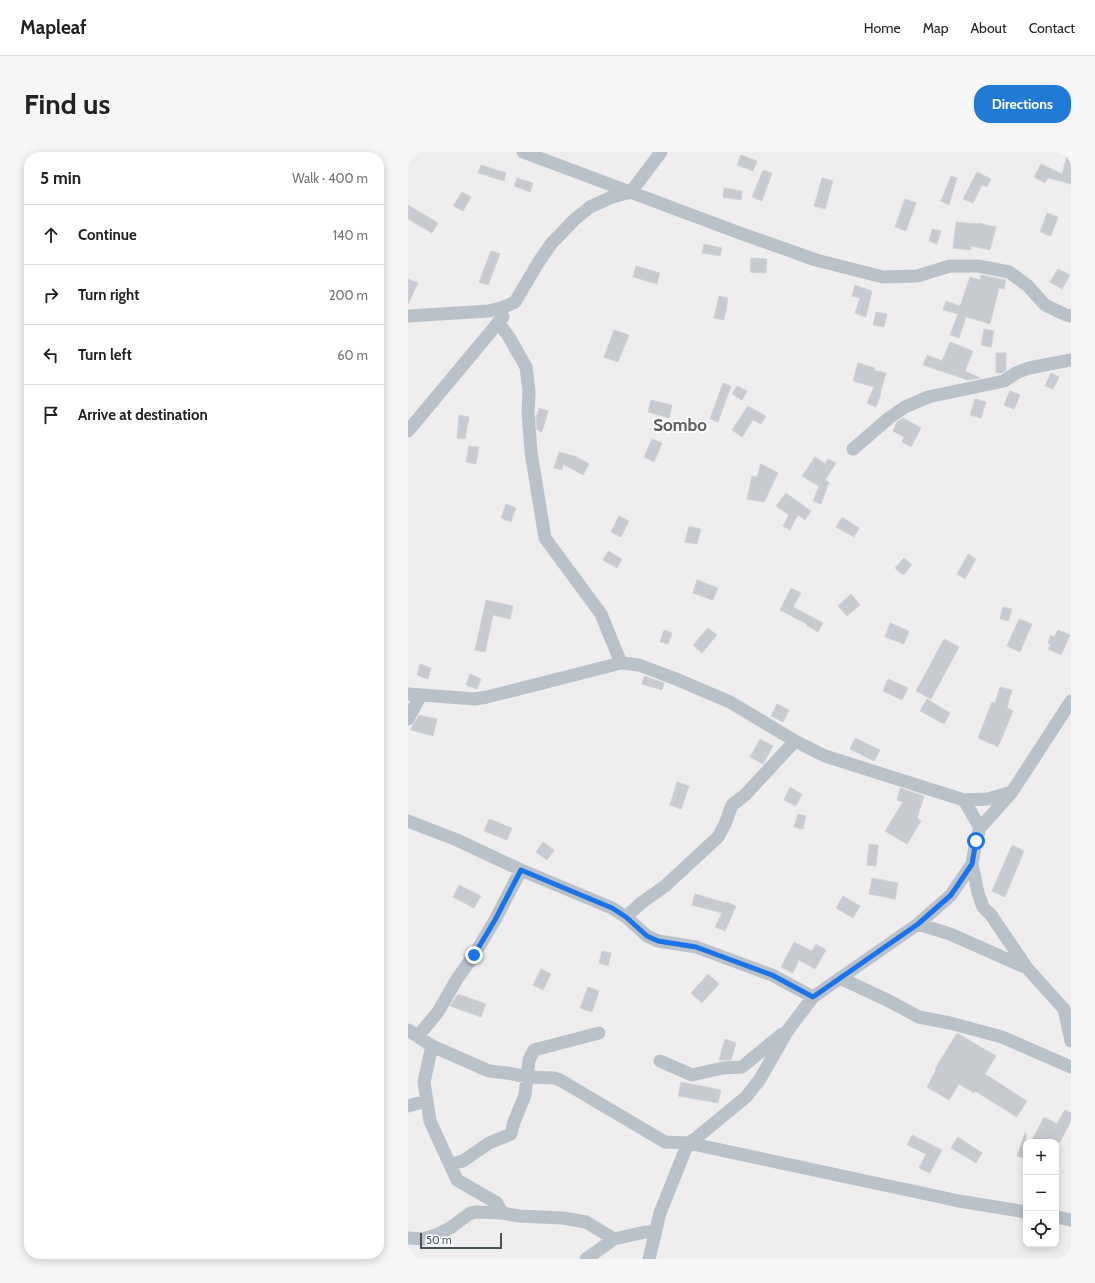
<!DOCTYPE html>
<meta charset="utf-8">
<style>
body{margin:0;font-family:Cabin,sans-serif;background:#f6f6f6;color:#222}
.controls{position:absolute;right:12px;bottom:12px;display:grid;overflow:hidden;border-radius:8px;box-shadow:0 2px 10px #0003}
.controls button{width:36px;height:36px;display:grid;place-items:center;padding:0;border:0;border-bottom:1px solid #e0e0e0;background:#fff;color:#222;font:20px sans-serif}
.scale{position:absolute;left:12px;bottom:10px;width:82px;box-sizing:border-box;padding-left:4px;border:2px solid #465159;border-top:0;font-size:11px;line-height:14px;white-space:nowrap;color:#465159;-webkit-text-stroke:3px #fff;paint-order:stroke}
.stop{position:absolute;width:12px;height:12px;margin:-9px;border:3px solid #1a73e8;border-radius:50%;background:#fff}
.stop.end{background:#1a73e8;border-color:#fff;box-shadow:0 1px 4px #0008}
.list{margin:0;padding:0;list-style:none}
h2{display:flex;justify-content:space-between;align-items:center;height:52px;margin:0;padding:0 16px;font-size:17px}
h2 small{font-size:13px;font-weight:400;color:#767676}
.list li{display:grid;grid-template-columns:26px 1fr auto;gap:12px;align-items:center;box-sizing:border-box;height:60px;padding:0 16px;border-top:1px solid #e0e0e0}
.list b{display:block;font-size:15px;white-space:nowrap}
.list em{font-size:13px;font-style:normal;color:#767676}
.icon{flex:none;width:22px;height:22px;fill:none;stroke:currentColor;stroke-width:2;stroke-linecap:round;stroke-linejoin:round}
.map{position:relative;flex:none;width:663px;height:1107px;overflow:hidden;border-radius:16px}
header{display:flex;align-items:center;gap:24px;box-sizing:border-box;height:56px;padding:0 20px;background:#fff;border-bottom:1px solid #e0e0e0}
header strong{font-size:19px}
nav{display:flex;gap:22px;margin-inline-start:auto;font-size:14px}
.intro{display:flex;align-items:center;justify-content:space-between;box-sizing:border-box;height:96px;padding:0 24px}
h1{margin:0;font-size:28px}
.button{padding:10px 18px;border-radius:16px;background:#217bd5;color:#fff;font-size:14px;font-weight:700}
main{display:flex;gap:24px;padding:0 24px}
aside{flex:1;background:#fff;border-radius:16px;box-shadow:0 2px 10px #0003}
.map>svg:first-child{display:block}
</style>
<header>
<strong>Mapleaf</strong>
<nav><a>Home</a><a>Map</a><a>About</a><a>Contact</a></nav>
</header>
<div class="intro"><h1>Find us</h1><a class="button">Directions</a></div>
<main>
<aside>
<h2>5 min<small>Walk · 400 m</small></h2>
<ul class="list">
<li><svg class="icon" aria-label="ahead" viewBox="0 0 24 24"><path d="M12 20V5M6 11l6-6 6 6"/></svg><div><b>Continue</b></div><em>140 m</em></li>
<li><svg class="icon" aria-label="right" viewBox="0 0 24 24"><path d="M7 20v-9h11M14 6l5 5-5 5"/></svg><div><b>Turn right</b></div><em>200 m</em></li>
<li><svg class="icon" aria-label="left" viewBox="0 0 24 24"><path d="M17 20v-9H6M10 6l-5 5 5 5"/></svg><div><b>Turn left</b></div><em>60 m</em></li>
<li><svg class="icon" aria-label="arrive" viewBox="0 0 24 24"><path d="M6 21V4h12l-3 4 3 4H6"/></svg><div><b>Arrive at destination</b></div></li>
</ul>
</aside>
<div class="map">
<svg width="663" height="1107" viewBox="0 0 663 1107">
<rect width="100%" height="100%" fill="#efeded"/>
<path fill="#c7cacf" stroke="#d1d3d8" d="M 660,0 L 663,0 L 663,32 L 640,26 L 637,31 L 626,25 L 633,12 L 654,22 Z
M 333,3 L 349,9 L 345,19 L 329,13 Z
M 73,13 L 98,21 L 96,29 L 70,21 Z
M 355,18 L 364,21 L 354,49 L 344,45 Z
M 569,20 L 583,27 L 579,35 L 574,33 L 565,51 L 555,47 Z
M 543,24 L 549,26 L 541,53 L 533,49 Z
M 109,26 L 125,31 L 122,40 L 106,34 Z
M 414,26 L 425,29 L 417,57 L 406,54 Z
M 316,36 L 334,39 L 333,48 L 315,45 Z
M 54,40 L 63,45 L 55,59 L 45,54 Z
M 497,47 L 508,51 L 498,79 L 487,75 Z
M 0,53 L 30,71 L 24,81 L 0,67 Z
M 639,61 L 650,65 L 643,84 L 632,80 Z
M 548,70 L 570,72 L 570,71 L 588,75 L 582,98 L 563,94 L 563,98 L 545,96 Z
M 524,77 L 533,79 L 529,92 L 521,89 Z
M 296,92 L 314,96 L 312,104 L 294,101 Z
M 83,99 L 92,102 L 80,133 L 71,130 Z
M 343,106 L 359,107 L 358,121 L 342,120 Z
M 228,114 L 252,121 L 249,132 L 225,125 Z
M 650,117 L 662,123 L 654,137 L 642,130 Z
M 573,123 L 598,128 L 596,137 L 591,136 L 582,172 L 558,165 L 551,186 L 542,183 L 550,162 L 535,158 L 538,149 L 552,154 L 562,125 L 572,128 Z
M 0,127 L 10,131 L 0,152 Z
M 447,133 L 464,139 L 458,165 L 447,161 L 452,146 L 444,144 Z
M 311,144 L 320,146 L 316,168 L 306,166 Z
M 468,160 L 479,162 L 476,175 L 465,173 Z
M 576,177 L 586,179 L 583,195 L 573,193 Z
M 206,178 L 221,183 L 210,210 L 196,205 Z
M 542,190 L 565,199 L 557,219 L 572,226 L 560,228 L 515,213 L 519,203 L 534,209 Z
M 588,201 L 598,201 L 598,218 L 594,221 L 588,221 Z
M 450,211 L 467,216 L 466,218 L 478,221 L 472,242 L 473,242 L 468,255 L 459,251 L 466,235 L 445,229 Z
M 643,221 L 651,225 L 645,237 L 637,234 Z
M 315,231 L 323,234 L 310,270 L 302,267 Z
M 329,234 L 339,239 L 334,248 L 324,242 Z
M 602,239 L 612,243 L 606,257 L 596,253 Z
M 567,247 L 578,250 L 573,266 L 562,263 Z
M 243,248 L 264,253 L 261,266 L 240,260 Z
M 340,254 L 358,264 L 353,272 L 345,268 L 334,285 L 324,278 Z
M 131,256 L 140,259 L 134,280 L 129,278 L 128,266 Z
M 51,263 L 61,265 L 57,287 L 49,286 Z
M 495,266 L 513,276 L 503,295 L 494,290 L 496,285 L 485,279 L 489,270 Z
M 244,287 L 254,291 L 246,310 L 236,305 Z
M 61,294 L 71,295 L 68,312 L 58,310 Z
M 151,300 L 169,305 L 181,312 L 175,323 L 155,312 L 154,318 L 146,316 Z
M 407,305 L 417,312 L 420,307 L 428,311 L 417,328 L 421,330 L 413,352 L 405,349 L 411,334 L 394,324 Z
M 353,312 L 370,321 L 356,350 L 339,347 L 344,324 L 349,325 Z
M 378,341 L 403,359 L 397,368 L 390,363 L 382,378 L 375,374 L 381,363 L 368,354 Z
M 98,352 L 108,356 L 103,370 L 93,366 Z
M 211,364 L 221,369 L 213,385 L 203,380 Z
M 434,365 L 451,376 L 446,385 L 428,375 Z
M 281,374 L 293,377 L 289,392 L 277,390 Z
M 200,399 L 214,407 L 209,416 L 195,408 Z
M 560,402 L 568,407 L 557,427 L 549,422 Z
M 496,406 L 504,413 L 495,423 L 487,416 Z
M 289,428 L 310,436 L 305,448 L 285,441 Z
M 383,436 L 393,441 L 385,455 L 415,471 L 410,480 L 398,473 L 399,472 L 372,458 Z
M 443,442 L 452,453 L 439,464 L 430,454 Z
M 78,448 L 105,454 L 102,467 L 85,463 L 77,500 L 67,498 Z
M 595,455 L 604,457 L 600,469 L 592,467 Z
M 611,467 L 624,472 L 612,500 L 599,494 Z
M 482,471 L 501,479 L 496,492 L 477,485 Z
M 300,476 L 309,483 L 294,501 L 285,493 Z
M 256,478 L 264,481 L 260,492 L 252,490 Z
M 650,478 L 662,483 L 653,503 L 640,497 L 643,493 L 640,491 L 643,483 L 646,485 Z
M 536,487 L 551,495 L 523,547 L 508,539 Z
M 12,512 L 23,516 L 20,527 L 9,523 Z
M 62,522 L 73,527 L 69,537 L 58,533 Z
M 236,524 L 256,531 L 254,538 L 234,532 Z
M 480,527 L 500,536 L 494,548 L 475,539 Z
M 592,535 L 604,538 L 599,556 L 605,559 L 590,595 L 570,586 L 584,550 L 587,551 Z
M 519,547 L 542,561 L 536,572 L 512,559 Z
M 369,552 L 381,558 L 375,570 L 363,564 Z
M 11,563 L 29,567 L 25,584 L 3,578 L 4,574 Z
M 447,586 L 472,598 L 466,609 L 442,597 Z
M 352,587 L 365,594 L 355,612 L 342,605 Z
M 269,630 L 281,634 L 273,657 L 262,653 Z
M 382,635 L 394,642 L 388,654 L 376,648 Z
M 492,636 L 516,644 L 509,666 L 513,669 L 499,692 L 477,679 L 495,650 L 489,648 Z
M 390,662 L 398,664 L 395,677 L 386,675 Z
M 81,667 L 104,676 L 99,688 L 76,679 Z
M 135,690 L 146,698 L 139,708 L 128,700 Z
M 461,692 L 470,693 L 468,714 L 459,713 Z
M 604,693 L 616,699 L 597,745 L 584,739 Z
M 464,726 L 490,731 L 487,747 L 461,742 Z
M 51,733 L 73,744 L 66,756 L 45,745 Z
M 287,742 L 318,751 L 319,750 L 328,754 L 317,779 L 307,775 L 314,761 L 284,753 Z
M 435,744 L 452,754 L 445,766 L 428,756 Z
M 386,790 L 404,799 L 408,792 L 418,798 L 407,817 L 391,808 L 385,821 L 373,815 Z
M 194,799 L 203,801 L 200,814 L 191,811 Z
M 133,817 L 143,822 L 135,838 L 125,833 Z
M 300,822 L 311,832 L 294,851 L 283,841 Z
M 180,835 L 191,839 L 184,860 L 172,856 Z
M 50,842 L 78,852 L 73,865 L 42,854 Z
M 549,881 L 588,904 L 577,922 L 619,949 L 609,965 L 567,939 L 566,941 L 551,932 L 541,948 L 519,935 L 528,918 L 527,917 Z
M 317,887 L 328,891 L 323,908 L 311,908 Z
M 273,930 L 313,938 L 310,951 L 270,944 Z
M 657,958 L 663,961 L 663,969 L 652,990 L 623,990 L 636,965 L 649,972 Z
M 617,981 L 618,981 L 618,1007 L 609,1004 Z
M 504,983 L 534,998 L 522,1021 L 511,1016 L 518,1002 L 499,993 Z
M 550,985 L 574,1001 L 568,1011 L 543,996 Z"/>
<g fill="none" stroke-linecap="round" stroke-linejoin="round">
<path stroke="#b9c2c9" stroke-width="13" d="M 115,0 L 329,80 L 408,108 L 475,125 L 509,124 L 542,114 L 570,114 L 601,120 L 620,134 L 637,153 L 658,163 L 663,164
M 0,164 L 81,159 L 96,155 L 107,150 L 130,111 L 143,92 L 167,67 L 182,55 L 204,45 L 223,40 L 253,0
M 90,170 L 101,185 L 118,215 L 121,239 L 120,260 L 123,300 L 137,386 L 193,462 L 213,511
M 0,279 L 95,165
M 445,297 L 481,266 L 497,255 L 520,245 L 596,229 L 608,221 L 621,216 L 663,208
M 0,542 L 67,547 L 79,545 L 213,511 L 231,513 L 268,527 L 322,550 L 387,589 L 417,604 L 556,648 L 572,676
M 663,549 L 604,640 L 572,676 L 568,689 L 564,712 L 570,741 L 575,755 L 583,763 L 619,816 L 656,857 L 663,889
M 0,567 L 13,543
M 556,648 L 580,647 L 604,640
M 0,669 L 49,688 L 113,718 L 204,756 L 218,765 L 239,784 L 250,789 L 288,795 L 364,823 L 405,845
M 218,765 L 233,751 L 257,734 L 310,685 L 317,672 L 324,653 L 337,643 L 387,589
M 510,772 L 542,782 L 619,816
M 432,826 L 479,848 L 511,865 L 542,871 L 594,885 L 663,915
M 0,878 L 24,894 L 81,919 L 99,921 L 120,925 L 146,926 L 152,928 L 257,990 L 280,991 L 551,1049 L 618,1060
M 10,884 L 30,860 L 49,827 L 66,803 L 87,768 L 113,718
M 24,894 L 16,930 L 22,969 L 49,1028 L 89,1051 L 94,1061
M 252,909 L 284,923 L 315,916 L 334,915 L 374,882
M 0,954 L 18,949
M 43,1012 L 55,1009 L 81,991 L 103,982 L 106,970 L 117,943 L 121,908 L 126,898 L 191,881
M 648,1065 L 663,1068
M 0,1086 L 15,1087 L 28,1083 L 42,1076 L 61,1062 L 67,1060 L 94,1061 L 111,1064 L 155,1066 L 178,1070 L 206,1087
M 178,1107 L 206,1087 L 237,1080 L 247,1080
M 241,1107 L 252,1061 L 280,991 L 287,987 L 338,945 L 352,927 L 380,878 L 405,845 L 510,772 L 543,743 L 564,712"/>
</g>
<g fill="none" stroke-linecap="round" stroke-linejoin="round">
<path stroke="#1a73e8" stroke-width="5" d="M 66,803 L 87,768 L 113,718 L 204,756 L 218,765 L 239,784 L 250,789 L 288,795 L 364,823 L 405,845 L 510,772 L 543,743 L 564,712 L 568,689"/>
</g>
<g text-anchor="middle" stroke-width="4" stroke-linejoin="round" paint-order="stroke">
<g font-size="17" font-weight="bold" fill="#5a5e61" stroke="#fff">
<text x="272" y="279">Sombo</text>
</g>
</g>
</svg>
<div class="controls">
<button>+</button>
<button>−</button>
<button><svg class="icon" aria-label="locate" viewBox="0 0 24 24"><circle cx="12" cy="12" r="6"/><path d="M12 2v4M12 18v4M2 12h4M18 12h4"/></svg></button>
</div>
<div class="scale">50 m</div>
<div class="stop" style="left:568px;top:689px"></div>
<div class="stop end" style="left:66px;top:803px"></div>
</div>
</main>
